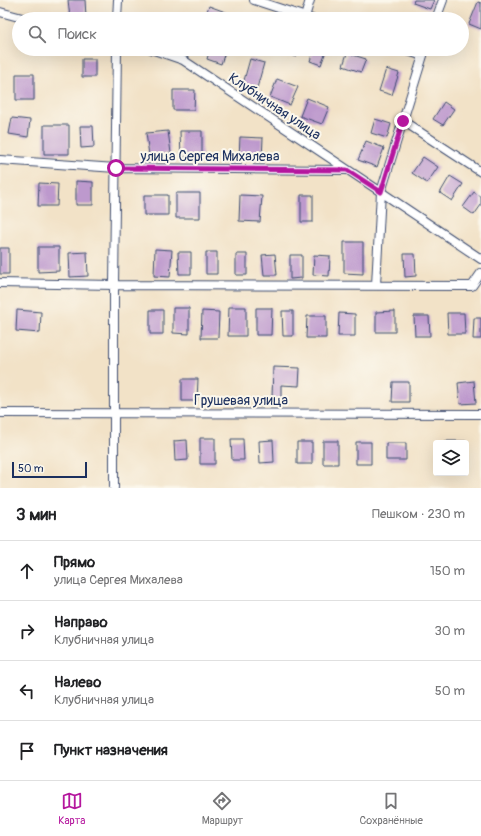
<!DOCTYPE html>
<html lang="ru">
<meta charset="utf-8">
<style>
body{margin:0;font-family:Pangolin,sans-serif;background:#f2f2f2;color:#202124}
.controls{position:absolute;right:12px;bottom:12px;display:grid;overflow:hidden;border-radius:4px;box-shadow:0 4px 16px #0002}
.controls button{width:36px;height:36px;display:grid;place-items:center;padding:0;border:0;border-bottom:1px solid #e0e0e0;background:#fff;color:#202124;font:20px sans-serif}
.scale{position:absolute;left:12px;bottom:10px;width:75px;box-sizing:border-box;padding-left:4px;border:2px solid #1b2f5e;border-top:0;font-size:11px;line-height:14px;white-space:nowrap;color:#1b2f5e;-webkit-text-stroke:3px #fbf7ec;paint-order:stroke}
.stop{position:absolute;width:12px;height:12px;margin:-9px;border:3px solid #b5179e;border-radius:50%;background:#fff}
.stop.end{background:#b5179e;border-color:#fff;box-shadow:0 1px 4px #0008}
.list{margin:0;padding:0;list-style:none}
h2{display:flex;justify-content:space-between;align-items:center;height:52px;margin:0;padding:0 16px;font-size:17px}
h2 small{font-size:13px;font-weight:400;color:#757577}
.list li{display:grid;grid-template-columns:26px 1fr auto;gap:12px;align-items:center;box-sizing:border-box;height:60px;padding:0 16px;border-top:1px solid #e0e0e0}
.list b{display:block;font-size:15px;white-space:nowrap}
.list p{margin:0;font-size:13px;white-space:nowrap;color:#757577}
.list em{font-size:13px;font-style:normal;color:#757577}
.icon{flex:none;width:22px;height:22px;fill:none;stroke:currentColor;stroke-width:2;stroke-linecap:round;stroke-linejoin:round}
.map{position:relative;flex:none;width:481px;height:488px;overflow:hidden}
.search{position:absolute;background:#fff;box-shadow:0 4px 16px #0002;left:12px;right:12px;top:12px;height:44px;display:flex;align-items:center;gap:10px;box-sizing:border-box;padding:0 14px;border-radius:22px;color:#757577;font-size:15px}
.sheet{height:292px;background:#fff}
nav{display:flex;justify-content:space-around;align-items:center;box-sizing:border-box;height:56px;border-top:1px solid #e0e0e0;background:#fff;font-size:11px;color:#757577}
nav a{display:grid;justify-items:center;gap:2px}
nav .on{color:#b5179e}
.map>svg:first-child{display:block}
</style>
<div class="map">
<svg width="481" height="488" viewBox="0 0 481 488">
<rect width="100%" height="100%" fill="#fbf7ec"/>
<filter id="ink" filterUnits="userSpaceOnUse"><feTurbulence type="fractalNoise" baseFrequency=".025" numOctaves="2"/><feDisplacementMap in="SourceGraphic" scale="8" xChannelSelector="R" yChannelSelector="G"/><feConvolveMatrix kernelMatrix="1 2 1 2 8 2 1 2 1" color-interpolation-filters="sRGB"/></filter>
<filter id="wash" filterUnits="userSpaceOnUse"><feTurbulence type="fractalNoise" baseFrequency=".012" numOctaves="4" result="noise"/><feDisplacementMap in="SourceGraphic" scale="16" xChannelSelector="R" yChannelSelector="G"/><feGaussianBlur stdDeviation="0.9" result="paint"/><feColorMatrix in="noise" values="0 0 0 0 0 0 0 0 0 0 0 0 0 0 0 0 0 1.4 0 .05"/><feComposite in="paint" operator="in"/></filter>
<g filter="url(#wash)">
<rect width="100%" height="100%" fill="#f2e2c7"/>
<g id="blocks">
<path fill="#bd99cd" d="M 68,0 L 85,0 L 86,17 L 70,18 Z
M 414,0 L 434,0 L 430,9 L 413,3 Z
M 478,2 L 481,3 L 481,29 L 469,24 Z
M 209,6 L 228,13 L 226,19 L 204,19 Z
M 210,49 L 226,49 L 221,64 L 207,59 Z
M 276,49 L 299,49 L 296,57 Z
M 314,49 L 322,49 L 326,51 L 321,65 L 310,61 Z
M 347,53 L 366,59 L 361,72 L 343,66 Z
M 82,59 L 95,59 L 95,77 L 82,77 Z
M 250,59 L 264,63 L 257,88 L 243,84 Z
M 386,69 L 399,73 L 392,95 L 379,91 Z
M 16,74 L 34,74 L 34,100 L 16,100 Z
M 277,79 L 298,87 L 290,105 L 270,97 Z
M 173,90 L 195,90 L 194,110 L 173,110 Z
M 307,98 L 329,107 L 322,124 L 300,116 Z
M 444,102 L 454,109 L 443,125 L 433,119 Z
M 12,118 L 30,120 L 28,137 L 9,134 Z
M 375,119 L 391,124 L 387,138 L 371,133 Z
M 44,125 L 69,125 L 69,154 L 44,154 Z
M 80,126 L 93,126 L 94,147 L 81,148 Z
M 168,131 L 171,153 L 149,155 L 146,133 Z
M 180,131 L 202,131 L 202,157 L 181,157 Z
M 240,137 L 263,138 L 262,159 L 239,158 Z
M 366,141 L 384,148 L 377,167 L 358,160 Z
M 423,157 L 438,167 L 427,183 L 412,173 Z
M 450,176 L 463,184 L 452,201 L 440,193 Z
M 76,181 L 93,182 L 93,205 L 76,205 Z
M 39,183 L 58,184 L 57,206 L 38,206 Z
M 474,192 L 481,197 L 481,205 L 474,215 L 463,207 Z
M 176,193 L 200,193 L 200,218 L 176,218 Z
M 144,195 L 168,195 L 168,215 L 144,215 Z
M 240,195 L 262,196 L 260,222 L 239,221 Z
M 301,195 L 313,195 L 313,222 L 301,222 Z
M 344,242 L 363,242 L 363,274 L 344,273 Z
M 38,247 L 59,247 L 59,271 L 38,272 Z
M 0,248 L 9,248 L 9,274 L 0,274 Z
M 155,249 L 172,250 L 170,277 L 154,276 Z
M 87,252 L 88,276 L 70,277 L 69,253 Z
M 178,252 L 191,252 L 191,274 L 179,274 Z
M 206,252 L 217,252 L 217,274 L 206,274 Z
M 236,254 L 247,254 L 247,275 L 236,275 Z
M 275,254 L 277,275 L 264,275 L 262,255 Z
M 404,254 L 415,254 L 416,276 L 405,277 Z
M 290,255 L 302,255 L 302,278 L 290,279 Z
M 314,255 L 330,256 L 329,276 L 313,275 Z
M 229,307 L 246,307 L 246,336 L 228,336 Z
M 173,308 L 189,308 L 189,334 L 173,333 Z
M 256,308 L 272,308 L 271,335 L 256,335 Z
M 17,310 L 41,312 L 40,333 L 16,331 Z
M 150,310 L 163,310 L 163,334 L 150,334 Z
M 202,311 L 219,312 L 218,338 L 201,338 Z
M 282,311 L 293,311 L 293,336 L 283,336 Z
M 395,311 L 395,332 L 376,332 L 376,312 Z
M 339,313 L 355,314 L 355,336 L 338,336 Z
M 447,313 L 464,313 L 465,334 L 448,334 Z
M 307,316 L 326,316 L 326,338 L 306,338 Z
M 414,316 L 429,316 L 430,336 L 415,336 Z
M 474,318 L 481,318 L 481,339 L 473,339 Z
M 273,367 L 300,368 L 299,386 L 281,385 L 281,399 L 272,398 Z
M 182,379 L 198,379 L 197,401 L 182,401 Z
M 474,381 L 476,403 L 460,404 L 458,383 Z
M 393,382 L 409,382 L 409,402 L 392,402 Z
M 200,438 L 215,438 L 215,464 L 200,464 Z
M 231,439 L 243,439 L 244,460 L 232,460 Z
M 187,440 L 188,460 L 175,461 L 174,441 Z
M 273,440 L 274,462 L 260,463 L 259,441 Z
M 323,441 L 338,441 L 338,464 L 323,464 Z
M 445,441 L 468,441 L 469,461 L 466,461 L 466,443 L 445,443 Z
M 297,442 L 312,442 L 312,464 L 297,464 Z
M 356,442 L 371,442 L 371,464 L 356,464 Z
M 386,443 L 406,443 L 406,460 L 386,460 Z"/>
</g>
</g>
<g filter="url(#ink)">
<use href="#blocks" fill-opacity="0" stroke="#3b4a6e" stroke-width="1"/>
<g fill="none" stroke-linecap="round" stroke-linejoin="round">
<g stroke="#3b4a6e" stroke-width="10">
<path id="street" d="M 254,0 L 312,19
M 0,12 L 26,19
M 305,17 L 310,0
M 117,19 L 118,0
M 436,19 L 443,0
M 151,49 L 183,60 L 381,192 L 425,49
M 402,49 L 423,56
M 403,121 L 481,172
M 0,160 L 116,168 L 346,170
M 381,192 L 481,259
M 0,283 L 114,285 L 472,286 L 481,273
M 376,285 L 381,192
M 0,413 L 481,414
M 114,488 L 114,285 L 117,49"/>
</g>
<use href="#street" stroke="#fff" stroke-width="8"/>
</g>
</g>
<g fill="none" stroke-linecap="round" stroke-linejoin="round" filter="url(#ink)">
<path stroke="#b5179e" stroke-width="5" d="M 116,168 L 347,170 L 381,192 L 403,121"/>
</g>
<g text-anchor="middle" stroke-width="4" stroke-linejoin="round" paint-order="stroke">
<g font-size="14" fill="#1b2f5e" stroke="#fbf7ec">
<text transform="translate(275 106) rotate(34)" y="5">Клубничная улица</text>
<text x="210" y="161">улица Сергея Михалева</text>
<text x="241" y="405">Грушевая улица</text>
</g>
</g>
</svg>
<div class="controls">
<button><svg class="icon" aria-label="layers" viewBox="0 0 24 24"><path d="M12 4l9 5-9 5-9-5zM3 14l9 5 9-5"/></svg></button>
</div>
<div class="scale">50 m</div>
<div class="stop" style="left:116px;top:168px"></div>
<div class="stop end" style="left:403px;top:121px"></div>
<div class="search"><svg class="icon" aria-label="search" viewBox="0 0 24 24"><circle cx="10" cy="10" r="6"/><path d="M15 15l6 6"/></svg>Поиск</div>
</div>
<section class="sheet">
<h2>3 мин<small>Пешком · 230 m</small></h2>
<ul class="list">
<li><svg class="icon" aria-label="ahead" viewBox="0 0 24 24"><path d="M12 20V5M6 11l6-6 6 6"/></svg><div><b>Прямо</b><p>улица Сергея Михалева</p></div><em>150 m</em></li>
<li><svg class="icon" aria-label="right" viewBox="0 0 24 24"><path d="M7 20v-9h11M14 6l5 5-5 5"/></svg><div><b>Направо</b><p>Клубничная улица</p></div><em>30 m</em></li>
<li><svg class="icon" aria-label="left" viewBox="0 0 24 24"><path d="M17 20v-9H6M10 6l-5 5 5 5"/></svg><div><b>Налево</b><p>Клубничная улица</p></div><em>50 m</em></li>
<li><svg class="icon" aria-label="arrive" viewBox="0 0 24 24"><path d="M6 21V4h12l-3 4 3 4H6"/></svg><div><b>Пункт назначения</b></div></li>
</ul>
</section>
<nav>
<a class="on"><svg class="icon" aria-label="map" viewBox="0 0 24 24"><path d="M3 6l6-2 6 2 6-2v14l-6 2-6-2-6 2zM9 4v14M15 6v14"/></svg>Карта</a>
<a><svg class="icon" aria-label="directions" viewBox="0 0 24 24"><path d="M12 3l9 9-9 9-9-9zM9 14v-3h6M13 9l2 2-2 2"/></svg>Маршрут</a>
<a><svg class="icon" aria-label="saved" viewBox="0 0 24 24"><path d="M7 4h10v16l-5-4-5 4z"/></svg>Сохранённые</a>
</nav>
